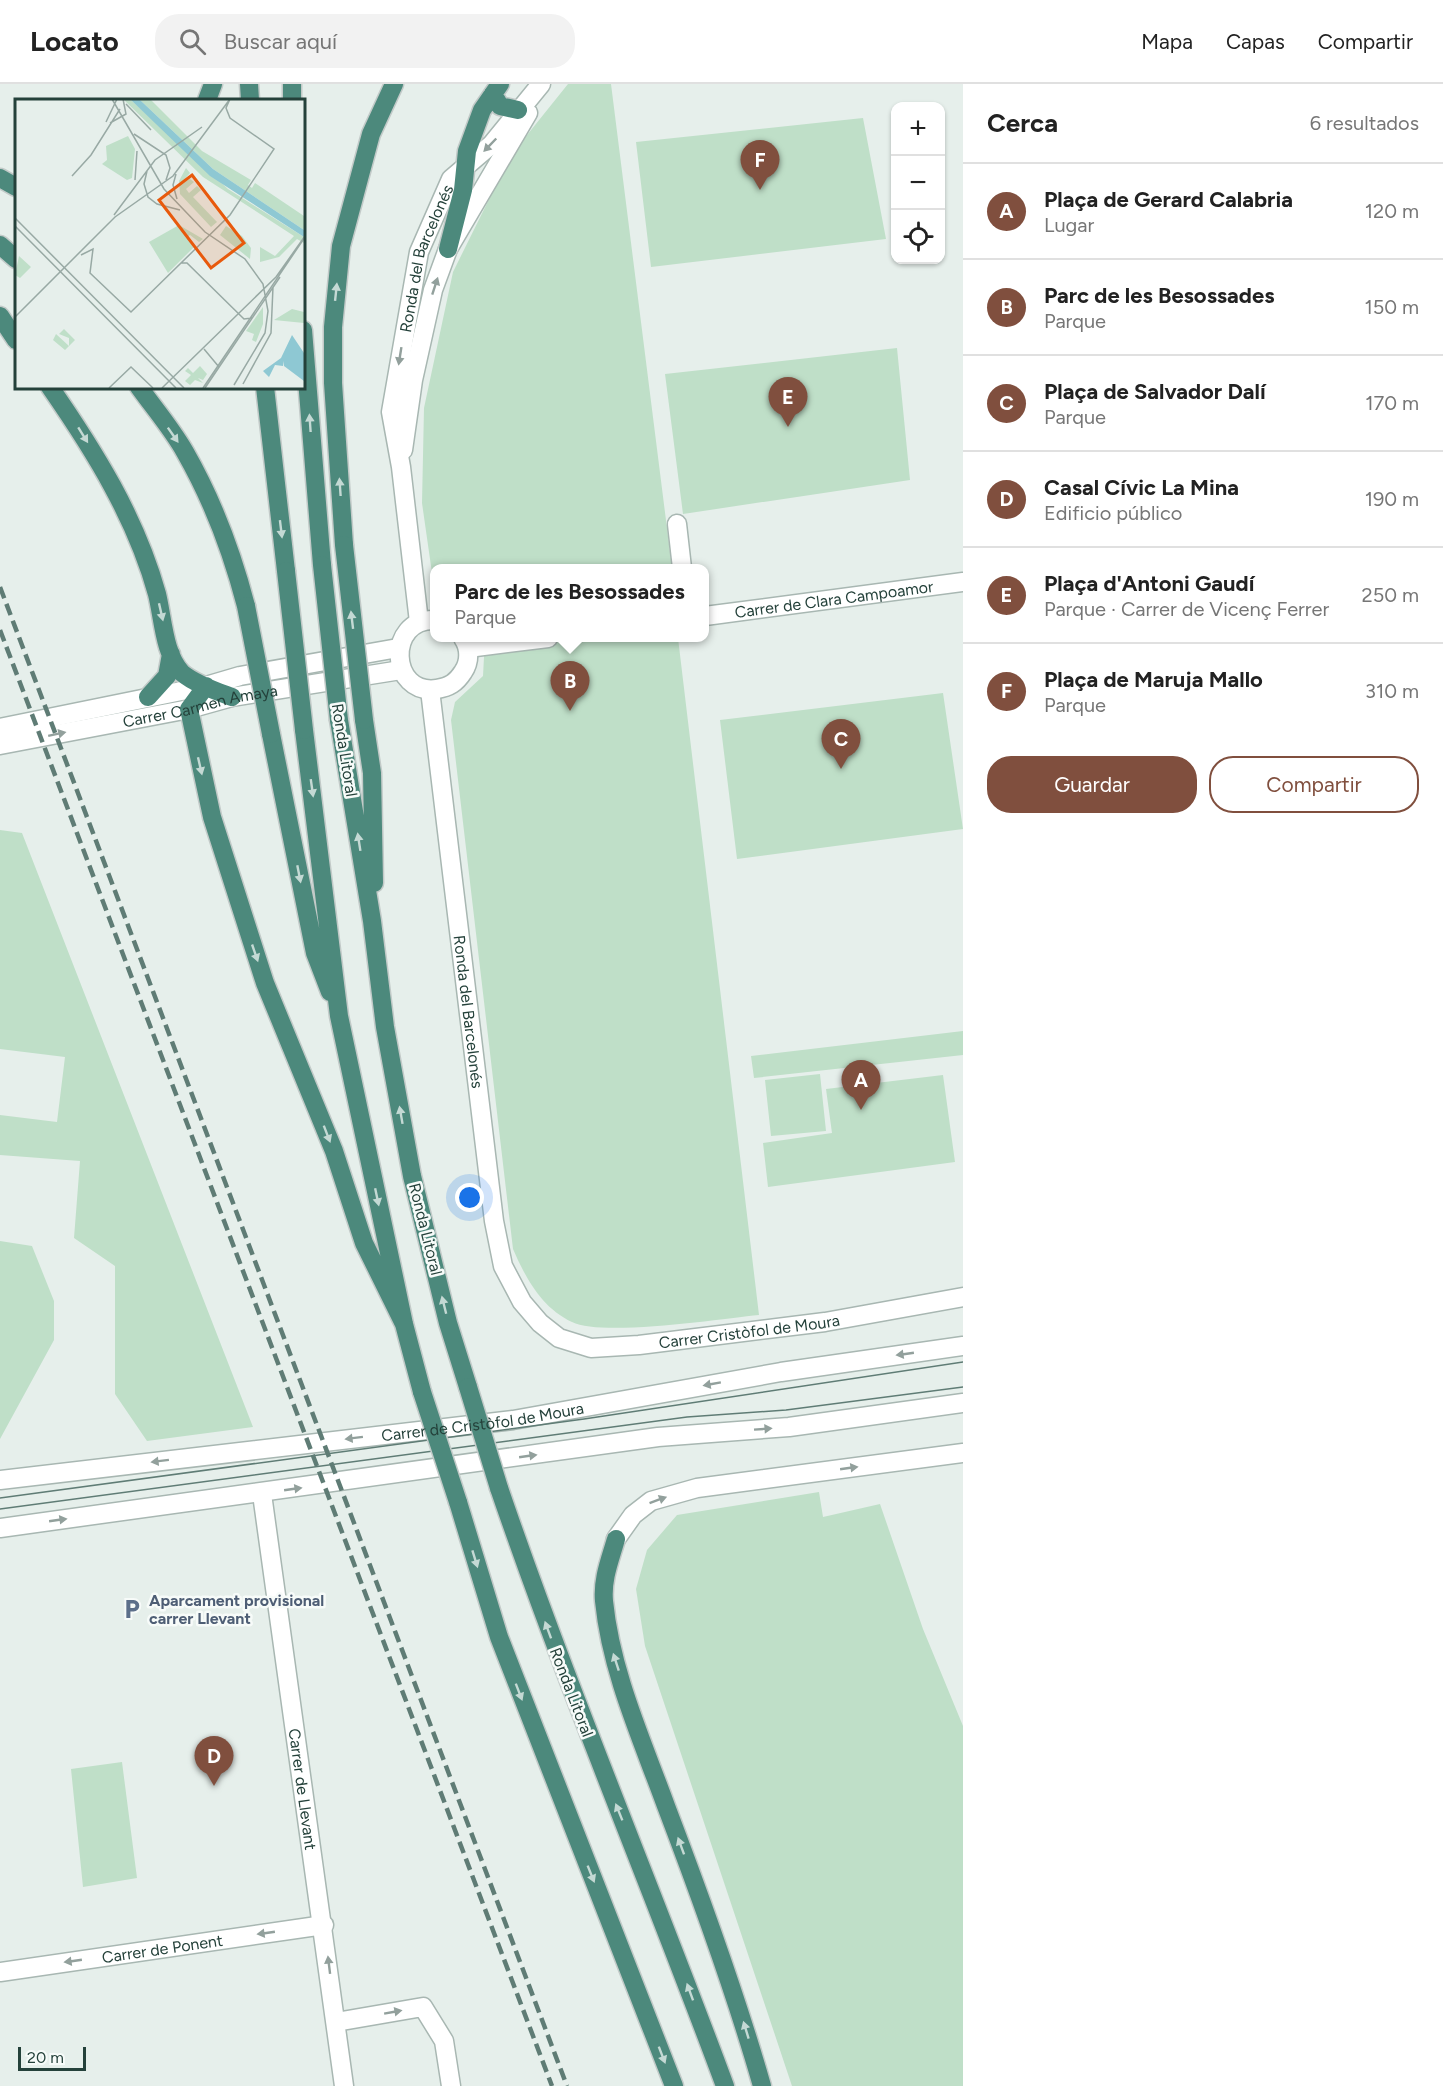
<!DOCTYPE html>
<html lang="es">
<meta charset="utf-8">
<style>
body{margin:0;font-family:Figtree,sans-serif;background:#f2f2f2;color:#222}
.controls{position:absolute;right:18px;top:18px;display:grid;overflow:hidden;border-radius:12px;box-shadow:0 2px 4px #0004}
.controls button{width:54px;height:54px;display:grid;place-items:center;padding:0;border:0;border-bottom:2px solid #e0e0e0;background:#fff;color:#222;font:30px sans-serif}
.scale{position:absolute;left:18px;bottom:15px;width:68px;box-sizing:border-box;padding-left:6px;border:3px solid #24413a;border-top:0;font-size:16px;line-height:21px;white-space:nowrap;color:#24413a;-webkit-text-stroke:4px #f7fbf9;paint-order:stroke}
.you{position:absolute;left:470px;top:1114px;width:21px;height:21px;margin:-15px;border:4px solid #fff;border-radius:50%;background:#1a73e8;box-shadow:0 0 0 9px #1a73e833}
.badge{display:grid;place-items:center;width:39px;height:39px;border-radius:50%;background:#804f3e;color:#fff;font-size:20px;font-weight:700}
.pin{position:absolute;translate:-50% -50px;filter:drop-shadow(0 2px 3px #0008)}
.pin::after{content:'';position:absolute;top:32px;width:21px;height:18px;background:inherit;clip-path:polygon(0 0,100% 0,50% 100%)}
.popup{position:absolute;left:430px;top:480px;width:279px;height:78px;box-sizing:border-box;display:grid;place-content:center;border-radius:12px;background:#fff;filter:drop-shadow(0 2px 4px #0005);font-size:20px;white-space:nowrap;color:#767676}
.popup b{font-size:22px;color:#222}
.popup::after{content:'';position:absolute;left:50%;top:100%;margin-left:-12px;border:12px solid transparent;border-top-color:#fff}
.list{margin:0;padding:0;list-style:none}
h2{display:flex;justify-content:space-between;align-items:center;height:78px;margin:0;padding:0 24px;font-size:26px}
h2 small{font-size:20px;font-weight:400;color:#767676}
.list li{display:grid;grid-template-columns:39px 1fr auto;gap:18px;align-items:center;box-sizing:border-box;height:96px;padding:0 24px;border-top:2px solid #e0e0e0}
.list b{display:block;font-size:22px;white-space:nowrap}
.list p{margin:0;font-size:20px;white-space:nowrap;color:#767676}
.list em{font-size:20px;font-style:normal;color:#767676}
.actions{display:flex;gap:12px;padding:18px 24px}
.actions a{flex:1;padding:14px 0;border:2px solid #804f3e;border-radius:24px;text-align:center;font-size:21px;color:#804f3e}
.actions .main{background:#804f3e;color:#fff}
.icon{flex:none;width:33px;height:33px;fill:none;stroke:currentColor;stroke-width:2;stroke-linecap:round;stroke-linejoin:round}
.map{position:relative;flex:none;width:963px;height:2002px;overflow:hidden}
header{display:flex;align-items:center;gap:36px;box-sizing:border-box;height:84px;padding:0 30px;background:#fff;border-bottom:2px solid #e0e0e0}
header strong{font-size:28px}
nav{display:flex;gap:33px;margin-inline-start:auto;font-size:21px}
.search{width:420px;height:54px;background:#f2f2f2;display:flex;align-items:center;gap:15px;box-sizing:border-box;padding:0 21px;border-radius:24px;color:#767676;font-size:22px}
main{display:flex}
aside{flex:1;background:#fff}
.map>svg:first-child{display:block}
</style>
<header>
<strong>Locato</strong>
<div class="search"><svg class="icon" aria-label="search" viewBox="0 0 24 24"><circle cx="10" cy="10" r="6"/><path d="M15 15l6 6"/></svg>Buscar aquí</div>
<nav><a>Mapa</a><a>Capas</a><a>Compartir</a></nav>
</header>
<main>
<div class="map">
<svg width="963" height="2002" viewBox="0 0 963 2002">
<rect width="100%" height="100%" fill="#e6efeb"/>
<path fill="#bfdfc8" d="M 568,0 L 611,0 L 672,484 L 435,484 L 435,510 L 422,419 L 424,324 L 453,188 L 511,71 Z
M 863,34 L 886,155 L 651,183 L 636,58 Z
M 897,264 L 910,396 L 683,430 L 665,290 Z
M 485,554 L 678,554 L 759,1231 C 720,1235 602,1253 572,1238 C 542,1224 526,1195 513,1165 L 451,636 L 455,618 L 483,592 Z
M 943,609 L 963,745 L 737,775 L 720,636 Z
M 0,746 L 22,749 L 253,1343 L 147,1357 L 115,1310 L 115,1182 L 74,1154 L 80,1077 L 0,1071 L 0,1031 L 57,1038 L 65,973 L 0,965 Z
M 963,947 L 963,971 L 754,994 L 751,972 Z
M 820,990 L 826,1047 L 771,1052 L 765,996 Z
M 943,991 L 955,1078 L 768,1103 L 763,1059 L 832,1049 L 826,1005 Z
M 0,1157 L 32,1162 L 54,1217 L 54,1256 L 0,1355 Z
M 819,1408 L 823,1433 L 880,1420 L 923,1545 L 963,1642 L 963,2002 L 792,2002 L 645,1562 L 636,1505 L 647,1466 L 677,1431 Z
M 122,1678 L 137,1794 L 83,1803 L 71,1685 Z"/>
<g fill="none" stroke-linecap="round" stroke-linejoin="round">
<g stroke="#a8b7b2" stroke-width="21">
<g id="minor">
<path d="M 677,440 L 682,484"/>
<path id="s1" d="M 705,532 L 963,498"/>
<path d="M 468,564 L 548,554"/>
<path id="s2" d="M 262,1410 L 344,2002"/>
<path id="s3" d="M 0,1888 L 324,1841"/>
<path d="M 336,1938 L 423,1923 L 444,1957 L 451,2002"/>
</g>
</g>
<g stroke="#a8b7b2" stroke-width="21">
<g id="tertiary">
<path d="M 403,366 L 413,296 L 433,206 L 448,165 L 528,29"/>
<path d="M 435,536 C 386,534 389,612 437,605 C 449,603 456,599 463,588 C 470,578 470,564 463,554"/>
<path id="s4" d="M 419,538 L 401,383 L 391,328 L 419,168 L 451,95 L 492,60 L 541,0"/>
<path id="s5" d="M 430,606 L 494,1137 L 503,1182 L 522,1218 L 540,1239 L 559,1254 L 591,1264 L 639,1261 L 825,1238 L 963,1213"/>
<path d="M 0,644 L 206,602 L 240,592 L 398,564"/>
<path id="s6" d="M 0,661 L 189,625 L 232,613 L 401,586"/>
<path id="s7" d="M 0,1396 L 513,1336 L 781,1288 L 963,1262"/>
<path d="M 0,1444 L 658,1353 L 789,1343 L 963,1319"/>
<path d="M 616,1455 L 633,1431 L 651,1417 L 697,1404 L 963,1369"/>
</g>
</g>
<g stroke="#c2cac8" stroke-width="21">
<path id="trunk" d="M 249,0 L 250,16
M 292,0 L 292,16
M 493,10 L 500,22 L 518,26
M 207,16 L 213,0
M 0,94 L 16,103
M 0,161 L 16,175
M 448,165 L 463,106 L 467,67 L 482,26 L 500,0
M 0,232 L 16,256
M 303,246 L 322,481
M 50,303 C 95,368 136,434 157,510 C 163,534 164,571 182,589 C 195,600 216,607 232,613
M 139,303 C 154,324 172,345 185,368 C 213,417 232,468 246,522
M 265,303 L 286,487
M 344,461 L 333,299 L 333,243 L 341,162 L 371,50 L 394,0
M 206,602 L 189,625 L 212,733 L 265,899 L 334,1067 L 364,1159 L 404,1240
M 148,613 L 167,592 L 171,570
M 339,636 L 372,837 L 385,943 L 412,1092 L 448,1239 L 468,1303
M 364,636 L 372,689 L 374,799
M 304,646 L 339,932 L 404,1240 L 422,1308
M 271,650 L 315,869 L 330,908
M 499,1404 C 568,1606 651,1802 725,2002
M 458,1418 L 499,1553 L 674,2002
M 616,1455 C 610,1476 602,1495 604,1517 C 611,1588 642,1656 666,1722 C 701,1814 735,1907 762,2002"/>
</g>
<use href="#minor" stroke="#fff" stroke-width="18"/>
<use href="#tertiary" stroke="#fff" stroke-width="18"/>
<use href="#trunk" stroke="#4c897c" stroke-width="18"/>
<path stroke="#5f7c75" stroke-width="1.5" d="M 0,1414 L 584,1335 L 963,1278
M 0,1425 L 687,1333 L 786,1326 L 963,1303"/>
<path stroke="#5f7c75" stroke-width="4.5" stroke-dasharray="12 6" stroke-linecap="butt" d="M 0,503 L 567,2002
M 0,546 L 552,2002"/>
<g stroke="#c2cac8" stroke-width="21" stroke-linecap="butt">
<path id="trunk-bridge" d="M 344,461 L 364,636
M 322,481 L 339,636
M 286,487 L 304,646
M 246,522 L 271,650
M 468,1303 L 499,1404
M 422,1308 L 458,1418"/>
</g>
<use href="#trunk-bridge" stroke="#4c897c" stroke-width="18"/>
</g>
<defs><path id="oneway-solid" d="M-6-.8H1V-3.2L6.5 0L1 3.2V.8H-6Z" transform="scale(1.5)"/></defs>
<g fill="#92a09c">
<use href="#oneway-solid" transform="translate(490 61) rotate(134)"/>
<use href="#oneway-solid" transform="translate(435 202) rotate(-72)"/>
<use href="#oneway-solid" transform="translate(400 272) rotate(99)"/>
<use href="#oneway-solid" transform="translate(57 650) rotate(-12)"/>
<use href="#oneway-solid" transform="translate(905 1270) rotate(172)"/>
<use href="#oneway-solid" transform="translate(712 1300) rotate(170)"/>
<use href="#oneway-solid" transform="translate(763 1345) rotate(-4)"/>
<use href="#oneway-solid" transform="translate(354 1354) rotate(173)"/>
<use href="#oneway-solid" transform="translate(528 1372) rotate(-8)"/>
<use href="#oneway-solid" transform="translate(160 1377) rotate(173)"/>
<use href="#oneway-solid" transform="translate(849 1384) rotate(-8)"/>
<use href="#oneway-solid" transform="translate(293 1405) rotate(-8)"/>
<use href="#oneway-solid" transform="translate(658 1416) rotate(-20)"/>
<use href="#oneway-solid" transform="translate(58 1436) rotate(-8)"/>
<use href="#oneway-solid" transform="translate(266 1849) rotate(172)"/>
<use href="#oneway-solid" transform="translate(73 1877) rotate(172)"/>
<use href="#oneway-solid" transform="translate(329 1881) rotate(-97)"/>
<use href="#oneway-solid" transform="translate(393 1928) rotate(-10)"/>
</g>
<g fill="#c4d9d4">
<use href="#oneway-solid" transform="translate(336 208) rotate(-84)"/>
<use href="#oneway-solid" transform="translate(310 339) rotate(-94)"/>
<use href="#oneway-solid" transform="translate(83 351) rotate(58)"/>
<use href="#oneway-solid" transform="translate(173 351) rotate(55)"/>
<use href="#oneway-solid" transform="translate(340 403) rotate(-94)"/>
<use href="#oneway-solid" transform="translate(281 445) rotate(83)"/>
<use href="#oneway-solid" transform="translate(161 528) rotate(77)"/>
<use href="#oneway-solid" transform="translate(352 536) rotate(-97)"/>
<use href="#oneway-solid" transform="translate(200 682) rotate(77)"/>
<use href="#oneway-solid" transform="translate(312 704) rotate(82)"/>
<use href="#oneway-solid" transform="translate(359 758) rotate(-99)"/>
<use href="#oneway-solid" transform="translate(299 790) rotate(79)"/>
<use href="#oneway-solid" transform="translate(255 869) rotate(71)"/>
<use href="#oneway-solid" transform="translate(401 1031) rotate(-100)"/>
<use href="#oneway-solid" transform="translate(327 1050) rotate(69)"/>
<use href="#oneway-solid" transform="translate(377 1113) rotate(78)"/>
<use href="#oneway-solid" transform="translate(444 1221) rotate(-104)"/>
<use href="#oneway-solid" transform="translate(475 1475) rotate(73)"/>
<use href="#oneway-solid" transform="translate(548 1546) rotate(-110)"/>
<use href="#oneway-solid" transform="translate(616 1578) rotate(-108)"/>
<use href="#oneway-solid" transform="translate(519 1608) rotate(69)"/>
<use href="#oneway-solid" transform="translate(619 1728) rotate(-112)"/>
<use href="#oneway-solid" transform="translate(681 1762) rotate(-110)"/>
<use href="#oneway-solid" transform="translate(591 1790) rotate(68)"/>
<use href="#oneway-solid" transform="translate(690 1908) rotate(-110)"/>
<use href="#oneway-solid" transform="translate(746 1946) rotate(-107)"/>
<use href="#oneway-solid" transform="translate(662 1971) rotate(69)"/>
</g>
<defs>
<g id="parking-bare" transform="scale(1.62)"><path d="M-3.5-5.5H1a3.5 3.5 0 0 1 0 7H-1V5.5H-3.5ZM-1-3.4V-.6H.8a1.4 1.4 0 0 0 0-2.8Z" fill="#5c6f8a" stroke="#f7fbf9" stroke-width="2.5" paint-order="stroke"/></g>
</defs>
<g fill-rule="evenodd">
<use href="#parking-bare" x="132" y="1525"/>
</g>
<g text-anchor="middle" stroke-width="5" stroke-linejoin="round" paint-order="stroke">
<g font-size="16" fill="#24413a" stroke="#f7fbf9">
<text dy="6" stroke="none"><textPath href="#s4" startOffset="370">Ronda del Barcelonés</textPath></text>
<text dy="6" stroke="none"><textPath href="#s1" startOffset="130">Carrer de Clara Campoamor</textPath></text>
<text dy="6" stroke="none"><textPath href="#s6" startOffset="204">Carrer Carmen Amaya</textPath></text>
<text transform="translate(345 666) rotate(81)" y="6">Ronda Litoral</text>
<text dy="6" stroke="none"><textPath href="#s5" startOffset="324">Ronda del Barcelonés</textPath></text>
<text transform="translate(426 1145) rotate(76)" y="6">Ronda Litoral</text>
<text dy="6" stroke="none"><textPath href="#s5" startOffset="866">Carrer Cristòfol de Moura</textPath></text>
<text dy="6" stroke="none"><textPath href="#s7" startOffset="486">Carrer de Cristòfol de Moura</textPath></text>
<text transform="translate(572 1608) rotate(69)" y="6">Ronda Litoral</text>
<text dy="6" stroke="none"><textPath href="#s2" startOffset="298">Carrer de Llevant</textPath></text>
<text dy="6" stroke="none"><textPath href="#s3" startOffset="164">Carrer de Ponent</textPath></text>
</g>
<g font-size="16" font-weight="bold" fill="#4e5e75" stroke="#f7fbf9" text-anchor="start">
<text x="149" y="1522">Aparcament provisional<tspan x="149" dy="18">carrer Llevant</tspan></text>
</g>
</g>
<g transform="translate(15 15)">
<rect width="290" height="290" fill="#e6efeb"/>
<path d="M 108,0 L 115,0 L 213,90 L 289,138 L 289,144 L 282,140 L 264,158 L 245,163 L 245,148 L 260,157 L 279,137 L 188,78 ZM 124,0 L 135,0 L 187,52 L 236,81 L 233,86 L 237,89 L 240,84 L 289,117 L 289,131 L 198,70 ZM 113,37 L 120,50 L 117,79 L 112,81 L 87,65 L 92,61 L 91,47 ZM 171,69 L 175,74 L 165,85 L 175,80 L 179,83 L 171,90 L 174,94 L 182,87 L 186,91 L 178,98 L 202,123 L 196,128 L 165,95 L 164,82 ZM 164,126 L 188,140 L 184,143 L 175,136 L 172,138 L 179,148 L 153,174 L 134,143 ZM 211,127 L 227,137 L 236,149 L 235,160 L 205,136 ZM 4,157 L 16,168 L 5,179 L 0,176 ZM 248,208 L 248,225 L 241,243 L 237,241 L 239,235 L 231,232 ZM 277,210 L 289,213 L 289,224 L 259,221 ZM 49,230 L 60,241 L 50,251 L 38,241 L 41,235 L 54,247 L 54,239 L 44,235 ZM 185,267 L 192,275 L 188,281 L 183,279 L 188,284 L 180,281 L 175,286 L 170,282 L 176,276 L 170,272 L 173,269 L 178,274 Z" fill="#bfdfc8"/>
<path d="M 115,0 L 124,0 L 198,70 L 289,131 L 289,138 L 195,77 ZM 277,236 L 289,254 L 289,282 L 269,267 L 268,262 L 268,267 L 260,266 L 254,278 L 248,272 L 266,259 Z" fill="#8ec8d3"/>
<path fill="none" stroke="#98a9a4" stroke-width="1.5" d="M 97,0 L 149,90 L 190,133 L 230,160 L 248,185 L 253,212 L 250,234 L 219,286M 111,5 L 136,31M 91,23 L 102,0M 95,24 L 111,15 L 108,0M 119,35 L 151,56 L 155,69 L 151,81M 132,72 L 129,85 L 133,98 L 142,105 L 165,111M 161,75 L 158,86 L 162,100M 57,77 L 76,56 L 105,10M 120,81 L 122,52M 99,116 L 140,61 L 187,28M 0,119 L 169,289M 0,127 L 161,289M 66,156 L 78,150 L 75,174 L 116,213 L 215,116 L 259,50 L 215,19 L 211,9 L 215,0M 166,164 L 172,164 L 229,220 L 237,219M 0,218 L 100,118 L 158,77 L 215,0M 189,250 L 204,268M 228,285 L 256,234 L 258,188M 94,289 L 116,268 L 138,289M 147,289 L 261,178 L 290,137M 188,289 L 290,138M 190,289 L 265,178"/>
<path fill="#e8590c" fill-opacity="0.15" stroke="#e8590c" stroke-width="3" d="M 177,76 L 229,144 L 196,169 L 144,101 Z"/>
<rect width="290" height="290" fill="none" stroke="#24413a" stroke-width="3"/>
</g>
</svg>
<div class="controls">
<button>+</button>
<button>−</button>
<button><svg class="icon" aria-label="locate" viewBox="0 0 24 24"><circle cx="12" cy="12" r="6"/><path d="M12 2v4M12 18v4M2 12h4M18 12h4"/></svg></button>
</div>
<div class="scale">20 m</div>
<div class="you"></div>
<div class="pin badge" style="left:861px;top:1026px">A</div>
<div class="pin badge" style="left:570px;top:627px">B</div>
<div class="popup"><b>Parc de les Besossades</b>Parque</div>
<div class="pin badge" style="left:841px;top:685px">C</div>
<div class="pin badge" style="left:214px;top:1702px">D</div>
<div class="pin badge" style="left:788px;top:343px">E</div>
<div class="pin badge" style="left:760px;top:106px">F</div>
</div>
<aside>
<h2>Cerca<small>6 resultados</small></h2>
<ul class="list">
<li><span class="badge">A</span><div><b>Plaça de Gerard Calabria</b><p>Lugar</p></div><em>120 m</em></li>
<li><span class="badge">B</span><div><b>Parc de les Besossades</b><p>Parque</p></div><em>150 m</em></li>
<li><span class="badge">C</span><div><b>Plaça de Salvador Dalí</b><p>Parque</p></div><em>170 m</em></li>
<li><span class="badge">D</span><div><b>Casal Cívic La Mina</b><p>Edificio público</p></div><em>190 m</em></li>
<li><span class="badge">E</span><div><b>Plaça d'Antoni Gaudí</b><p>Parque · Carrer de Vicenç Ferrer</p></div><em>250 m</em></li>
<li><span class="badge">F</span><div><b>Plaça de Maruja Mallo</b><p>Parque</p></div><em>310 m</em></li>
</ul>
<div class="actions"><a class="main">Guardar</a><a>Compartir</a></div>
</aside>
</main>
